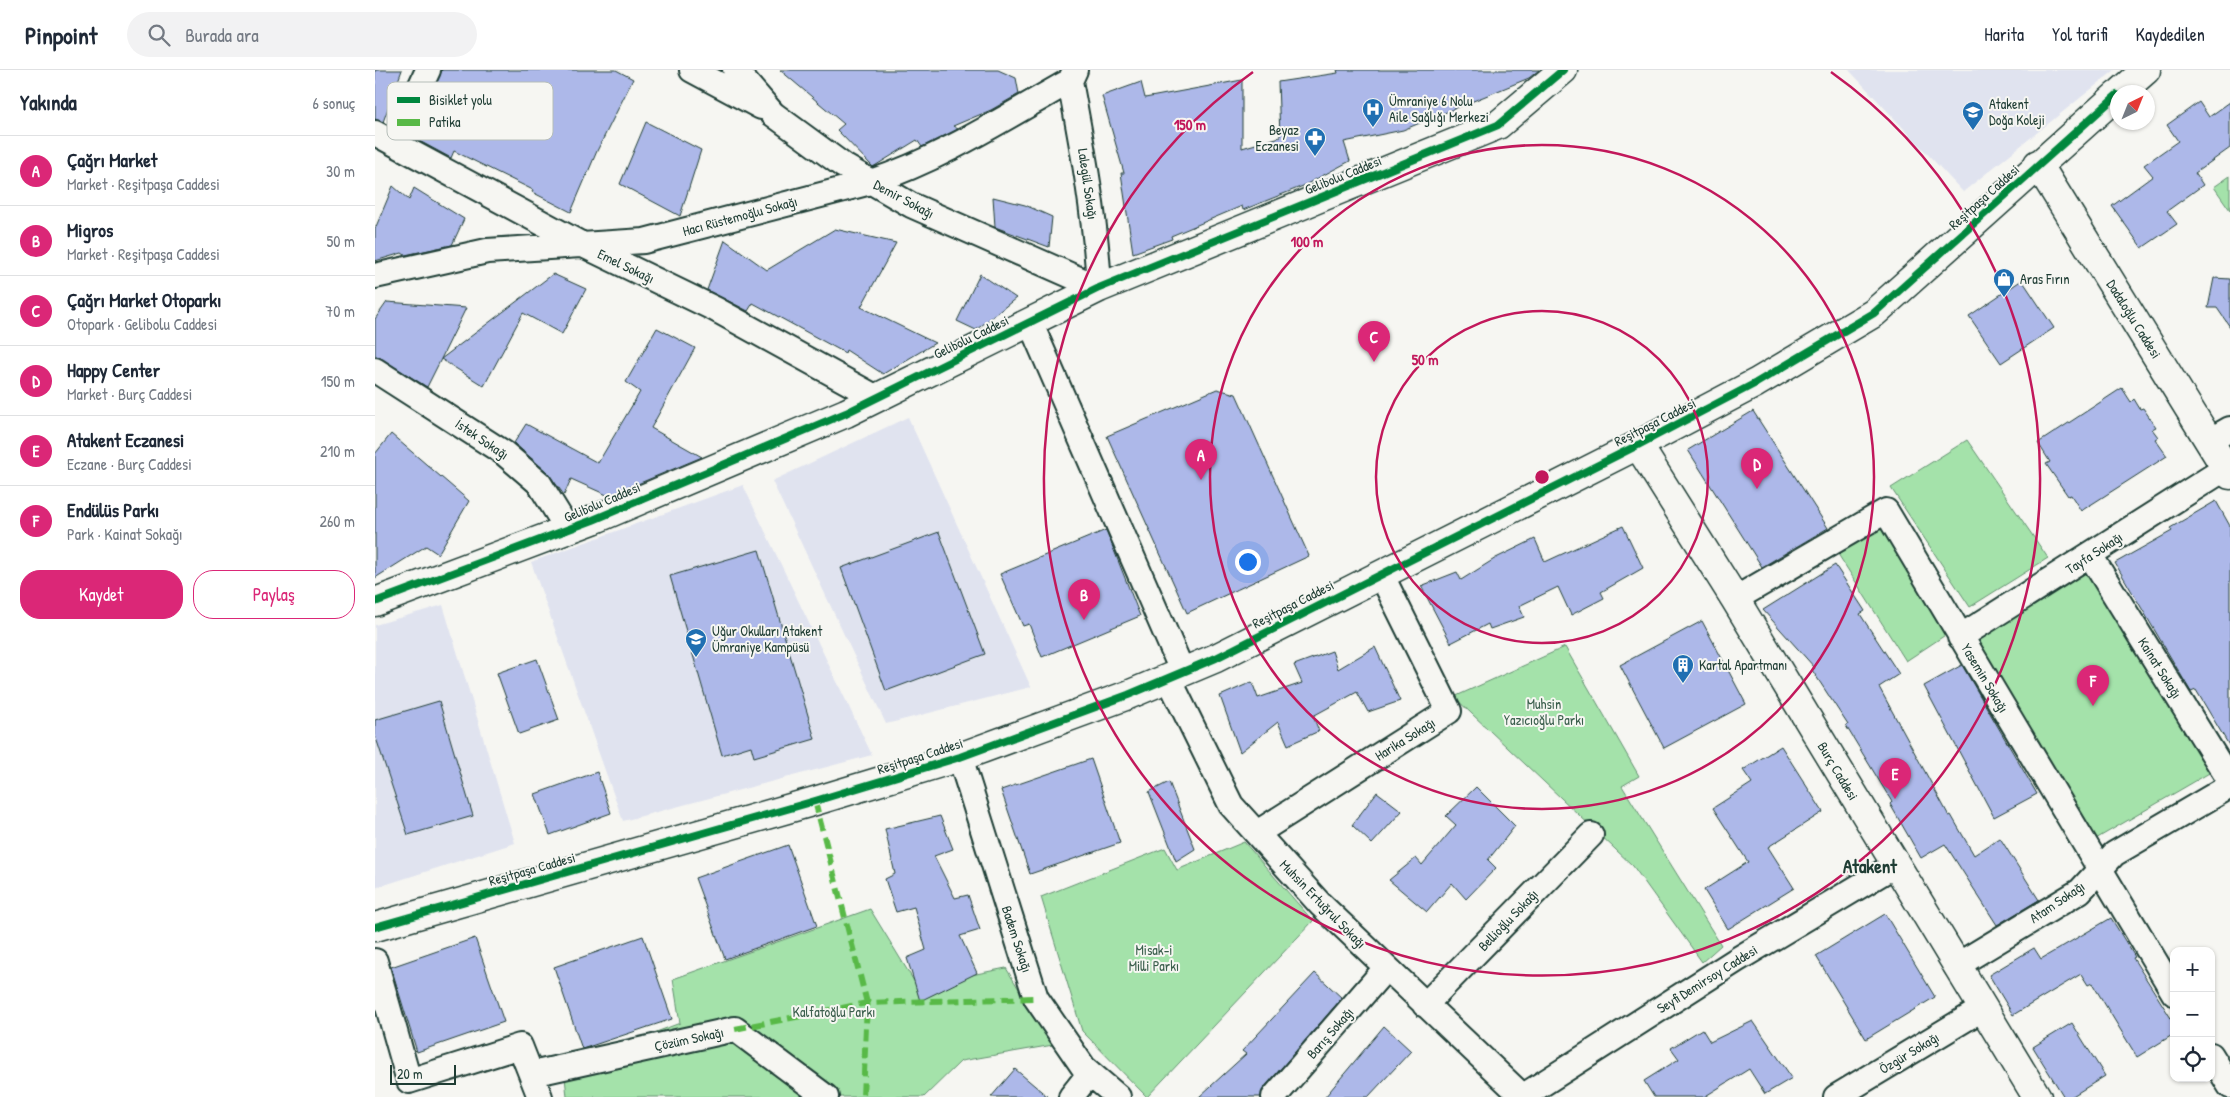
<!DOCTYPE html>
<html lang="tr">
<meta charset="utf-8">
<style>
body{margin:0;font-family:"Patrick Hand",sans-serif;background:#f2f2f3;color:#1f2937}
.controls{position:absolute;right:15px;bottom:15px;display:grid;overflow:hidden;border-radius:10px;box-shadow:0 1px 4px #0004}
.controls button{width:45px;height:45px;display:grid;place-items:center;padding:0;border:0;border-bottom:1px solid #e0e1e3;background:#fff;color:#1f2937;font:25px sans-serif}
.compass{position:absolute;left:1735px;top:15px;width:45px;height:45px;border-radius:50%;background:#fff;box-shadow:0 1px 4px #0004;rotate:43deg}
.scale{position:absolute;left:15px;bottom:12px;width:66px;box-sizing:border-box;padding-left:5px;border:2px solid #1f3d34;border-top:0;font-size:14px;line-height:18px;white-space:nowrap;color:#1f3d34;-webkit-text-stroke:4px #f6f6f2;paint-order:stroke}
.you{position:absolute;left:872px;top:491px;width:18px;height:18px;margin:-12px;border:4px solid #fff;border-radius:50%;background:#1a73e8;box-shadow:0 0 0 8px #1a73e833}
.badge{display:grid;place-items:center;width:32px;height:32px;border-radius:50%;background:#db2777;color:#fff;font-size:16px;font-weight:700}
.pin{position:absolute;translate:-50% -41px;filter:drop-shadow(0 1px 2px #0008)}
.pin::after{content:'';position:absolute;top:26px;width:18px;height:15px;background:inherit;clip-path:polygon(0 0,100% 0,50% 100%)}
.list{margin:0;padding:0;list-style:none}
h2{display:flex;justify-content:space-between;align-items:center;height:65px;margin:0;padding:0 20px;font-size:21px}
h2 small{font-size:16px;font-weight:400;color:#747a83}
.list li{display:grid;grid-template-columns:32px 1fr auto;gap:15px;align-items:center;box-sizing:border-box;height:70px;padding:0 20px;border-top:1px solid #e0e1e3}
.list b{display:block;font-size:19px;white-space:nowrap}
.list p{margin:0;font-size:16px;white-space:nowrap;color:#747a83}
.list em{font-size:16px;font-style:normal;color:#747a83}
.actions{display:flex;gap:10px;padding:15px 20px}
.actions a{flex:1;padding:11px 0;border:1px solid #db2777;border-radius:20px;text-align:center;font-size:18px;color:#db2777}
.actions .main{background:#db2777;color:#fff}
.icon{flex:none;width:28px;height:28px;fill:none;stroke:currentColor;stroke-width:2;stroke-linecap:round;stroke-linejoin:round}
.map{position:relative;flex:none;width:1855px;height:1027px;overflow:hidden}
header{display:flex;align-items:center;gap:30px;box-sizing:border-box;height:70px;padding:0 25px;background:#fff;border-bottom:1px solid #e0e1e3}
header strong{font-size:24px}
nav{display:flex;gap:28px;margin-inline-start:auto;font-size:18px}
.search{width:350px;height:45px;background:#f2f2f3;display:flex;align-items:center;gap:12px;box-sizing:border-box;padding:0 18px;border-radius:28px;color:#747a83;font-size:19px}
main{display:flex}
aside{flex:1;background:#fff}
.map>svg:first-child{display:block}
</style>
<header>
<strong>Pinpoint</strong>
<div class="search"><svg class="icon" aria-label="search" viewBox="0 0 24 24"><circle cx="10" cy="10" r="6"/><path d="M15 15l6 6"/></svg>Burada ara</div>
<nav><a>Harita</a><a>Yol tarifi</a><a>Kaydedilen</a></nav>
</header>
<main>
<aside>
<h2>Yakında<small>6 sonuç</small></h2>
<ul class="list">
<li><span class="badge">A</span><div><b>Çağrı Market</b><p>Market · Reşitpaşa Caddesi</p></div><em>30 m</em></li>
<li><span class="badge">B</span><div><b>Migros</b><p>Market · Reşitpaşa Caddesi</p></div><em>50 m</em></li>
<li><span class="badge">C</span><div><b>Çağrı Market Otoparkı</b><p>Otopark · Gelibolu Caddesi</p></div><em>70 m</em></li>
<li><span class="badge">D</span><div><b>Happy Center</b><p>Market · Burç Caddesi</p></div><em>150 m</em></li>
<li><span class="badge">E</span><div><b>Atakent Eczanesi</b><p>Eczane · Burç Caddesi</p></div><em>210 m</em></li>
<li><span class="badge">F</span><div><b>Endülüs Parkı</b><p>Park · Kainat Sokağı</p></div><em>260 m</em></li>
</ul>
<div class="actions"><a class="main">Kaydet</a><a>Paylaş</a></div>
</aside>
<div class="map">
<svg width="1855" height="1027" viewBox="0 0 1855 1027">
<rect width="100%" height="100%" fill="#f6f6f2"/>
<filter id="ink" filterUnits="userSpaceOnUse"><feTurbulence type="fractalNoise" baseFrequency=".02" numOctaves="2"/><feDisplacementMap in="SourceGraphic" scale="10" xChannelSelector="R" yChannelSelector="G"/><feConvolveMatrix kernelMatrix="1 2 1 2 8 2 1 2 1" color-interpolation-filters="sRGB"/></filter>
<g filter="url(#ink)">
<path fill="#e0e3ef" d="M 1474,0 L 1740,0 L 1588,122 Z
M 533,347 L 656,617 L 511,654 L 397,411 Z
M 368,415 L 497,685 L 248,751 L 156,492 Z
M 68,535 L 140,773 L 0,818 L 0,555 Z"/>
<path fill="#a4e2aa" stroke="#62906f" d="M 1855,106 L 1855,140 L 1839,117 Z
M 1592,370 L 1673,488 L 1595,537 L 1516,418 Z
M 1513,447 L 1581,558 L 1531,591 L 1456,473 Z
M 1711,499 L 1836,702 L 1719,770 L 1603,569 Z
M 1190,577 L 1264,706 L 1247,716 L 1346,875 L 1327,892 L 1258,796 L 1079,627 Z
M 869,772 L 938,851 L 772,1027 L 707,961 L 666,827 L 790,778 L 802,800 Z
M 495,839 L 542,916 L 631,898 L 678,975 L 586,991 L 549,1027 L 439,1027 L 434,1023 L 430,1027 L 192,1027 L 189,997 L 305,953 L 298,909 Z"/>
<path fill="#adb8e9" stroke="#1f3d34" d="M 0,0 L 27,0 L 8,52 L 0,49 Z
M 67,0 L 241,0 L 258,9 L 222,81 L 196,142 L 157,122 L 158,120 L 79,81 L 76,88 L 37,67 Z
M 405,0 L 623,0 L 641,8 L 644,24 L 616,40 L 578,56 L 583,59 L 547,77 L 542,70 L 498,97 L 462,60 L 469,54 Z
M 962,0 L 1164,0 L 1154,8 L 1028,60 L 969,72 L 975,91 L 928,116 L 868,140 L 867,136 L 796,166 L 797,169 L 758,183 L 746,103 L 749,103 L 727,26 L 766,12 L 770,28 L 867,10 L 867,78 L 905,67 L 903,12 L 963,3 Z
M 1824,32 L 1834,47 L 1855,32 L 1855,78 L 1820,103 L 1828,115 L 1792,141 L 1802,154 L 1767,178 L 1737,136 L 1778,106 L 1769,95 L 1803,71 L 1792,55 Z
M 271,52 L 326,80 L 305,146 L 245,114 Z
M 18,116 L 34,130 L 39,118 L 89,149 L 77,175 L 30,185 L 27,183 L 0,191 L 0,159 Z
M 618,127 L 650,135 L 677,147 L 674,177 L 620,157 Z
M 460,159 L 521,173 L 486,237 L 560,273 L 508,304 L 471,280 L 470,283 L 378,233 L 373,241 L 332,220 L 350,170 L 392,200 Z
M 178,204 L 211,219 L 187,264 L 148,243 L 109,316 L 66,289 L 52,317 L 0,285 L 0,249 L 12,232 L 91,238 L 66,289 Z
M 605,204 L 641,228 L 601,260 L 582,251 Z
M 1839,208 L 1855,209 L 1855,257 L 1842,238 L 1833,238 Z
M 1647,210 L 1679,258 L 1626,293 L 1594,246 Z
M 282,258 L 320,278 L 276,358 L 327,387 L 234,426 L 196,409 L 189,425 L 173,403 L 139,373 L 151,354 L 223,393 L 265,322 L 251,312 Z
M 1747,318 L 1756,332 L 1759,329 L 1765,339 L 1768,338 L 1781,357 L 1777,359 L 1783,367 L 1780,369 L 1792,386 L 1706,441 L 1696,425 L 1693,426 L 1671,394 L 1675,392 L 1663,373 Z
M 842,319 L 861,324 L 934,486 L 812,543 L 732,366 Z
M 1378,341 L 1453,458 L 1387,497 L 1313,380 Z
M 16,364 L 94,431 L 63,484 L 51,476 L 0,508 L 0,384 Z
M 1841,431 L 1855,456 L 1855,677 L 1821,620 L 1816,622 L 1740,493 L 1797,461 L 1795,458 Z
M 1248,456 L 1268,498 L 1226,522 L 1229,528 L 1196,545 L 1183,517 L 1144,536 L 1149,547 L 1115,559 L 1113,554 L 1076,573 L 1046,516 L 1082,502 L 1086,510 L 1121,488 L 1160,469 L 1170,492 Z
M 731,460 L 765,546 L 667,587 L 654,554 L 648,556 L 625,504 Z
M 564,462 L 610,584 L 511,621 L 466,498 Z
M 384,480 L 440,669 L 379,687 L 376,676 L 347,685 L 295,506 Z
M 1460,495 L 1490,541 L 1485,544 L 1524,604 L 1504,617 L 1574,746 L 1576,745 L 1599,785 L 1625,768 L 1664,830 L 1622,855 L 1570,774 L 1546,788 L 1515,734 L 1517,732 L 1471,656 L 1473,655 L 1437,600 L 1440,598 L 1388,540 Z
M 1327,551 L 1371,634 L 1289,678 L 1245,595 Z
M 1000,577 L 1025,631 L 993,642 L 982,622 L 938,646 L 944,661 L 913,675 L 903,652 L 865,682 L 845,626 L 877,612 L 883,628 L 927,613 L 919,595 L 957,581 L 963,599 Z
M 162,589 L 184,650 L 144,664 L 122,603 Z
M 1587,595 L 1662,724 L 1619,747 L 1549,616 Z
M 64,631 L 98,746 L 33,765 L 0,665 L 0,650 Z
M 1406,676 L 1448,742 L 1393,777 L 1419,818 L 1353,859 L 1329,820 L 1373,792 L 1338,738 L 1377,713 L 1368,700 Z
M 716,689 L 745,773 L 655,804 L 626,720 Z
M 222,702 L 236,743 L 175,765 L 160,724 Z
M 794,712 L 820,779 L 801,791 L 774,722 Z
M 1101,717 L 1140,756 L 1113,790 L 1121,798 L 1091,829 L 1077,813 L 1052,842 L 1014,810 L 1041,788 L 1047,795 L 1081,755 L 1071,746 Z
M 1002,722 L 1027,741 L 997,774 L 977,755 Z
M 565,746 L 578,779 L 559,786 L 580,828 L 593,825 L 605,860 L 585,866 L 602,903 L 545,931 L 532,888 L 551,880 L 539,837 L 521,842 L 510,809 L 520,804 L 510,759 Z
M 413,775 L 442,856 L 350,889 L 320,808 Z
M 1510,844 L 1560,927 L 1491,969 L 1441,886 Z
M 1736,848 L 1760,887 L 1758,888 L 1799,953 L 1799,964 L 1762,987 L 1717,913 L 1713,915 L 1706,904 L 1638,945 L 1614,905 L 1659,878 L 1666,889 Z
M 268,866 L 297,949 L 207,979 L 179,897 Z
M 100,868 L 129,952 L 42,982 L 16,897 Z
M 940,903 L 967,928 L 889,1018 L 886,1027 L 824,1027 L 871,984 L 867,981 Z
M 1378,951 L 1417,1008 L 1390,1024 L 1374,999 L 1329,1027 L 1279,1027 L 1269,1011 L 1304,989 L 1296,978 L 1327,959 L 1335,972 Z
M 1697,953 L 1730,1006 L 1696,1027 L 1689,1027 L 1658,977 Z
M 1009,956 L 1036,981 L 993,1027 L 950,1027 Z
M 640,999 L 673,1027 L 616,1027 Z"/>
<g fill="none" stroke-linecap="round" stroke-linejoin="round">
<g stroke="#1f3d34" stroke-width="28">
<path id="minor" d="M 317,0 L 386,37
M 360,0 L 398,44 L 469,96 L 536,135 L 724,218 C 721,149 708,80 695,11
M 0,63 L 208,175 L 340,239 L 502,328
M 19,73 L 53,0
M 0,206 L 112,181 L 269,171 L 496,112 C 566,89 631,47 695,11 L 700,0
M 655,252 L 808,603
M 0,300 L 129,383 L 164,413 L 193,460
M 1834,371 L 1855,359
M 1715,485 L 1855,711
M 1360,529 L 1511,441 L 1799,923
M 1585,567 L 1851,398
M 794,609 L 856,735 L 945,834 L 1147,1026
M 585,687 L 661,928 L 709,998 L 743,1027
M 882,763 L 1074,641 L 1006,504
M 0,891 L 34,1011 L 145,976 L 165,1027
M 1581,896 L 1705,821 L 1739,784 L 1855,716
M 1050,935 L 1216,765
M 1836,985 L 1855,1016
M 157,1004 L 360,959 L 451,1027
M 696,1027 L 715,1003
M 899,1027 L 1011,898
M 1147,1027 L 1363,889 L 1520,795
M 1461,1027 L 1607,939"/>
</g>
<g stroke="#1f3d34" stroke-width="31">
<path id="tertiary" d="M 1746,22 L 1771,0
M 1663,94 L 1855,405
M 1263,375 L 1360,529 L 1662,1027
M 0,532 L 218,450 L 471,343 L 724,218 L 1123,55 L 1188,0
M 0,857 L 440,731 L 585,687 L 753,625 L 841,588 L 1263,375 L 1381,313 L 1499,243 L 1742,25"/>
</g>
<use href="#minor" stroke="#f6f6f2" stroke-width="24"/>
<use href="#tertiary" stroke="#f6f6f2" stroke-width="28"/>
<path stroke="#58b947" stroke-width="6" stroke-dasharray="12 6" stroke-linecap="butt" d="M 440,731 L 492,933 L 488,1027
M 360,959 L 492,933 L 661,928"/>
<g stroke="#f6f6f2" stroke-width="11">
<path id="cycleway" d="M 0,532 L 218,450 L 471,343 L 724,218 L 1123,55 L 1188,0
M 0,857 L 440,731 L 585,687 L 753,625 L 841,588 L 1263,375 L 1381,313 L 1499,243 L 1742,25"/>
</g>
<use href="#cycleway" stroke="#00873e" stroke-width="8"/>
</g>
</g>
<g fill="none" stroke="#c2185b" stroke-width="2.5">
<circle cx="1167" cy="407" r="166"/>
<circle cx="1167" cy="407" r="332"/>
<path d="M1456 2A498 498 0 1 1 878 2"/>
</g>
<defs>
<g id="hospital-pin" transform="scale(1.125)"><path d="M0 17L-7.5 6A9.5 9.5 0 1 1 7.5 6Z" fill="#1f6fb2" stroke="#f6f6f2"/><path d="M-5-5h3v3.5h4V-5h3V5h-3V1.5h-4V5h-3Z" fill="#fff"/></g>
<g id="school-pin" transform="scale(1.125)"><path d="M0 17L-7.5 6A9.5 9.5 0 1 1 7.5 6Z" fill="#1f6fb2" stroke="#f6f6f2"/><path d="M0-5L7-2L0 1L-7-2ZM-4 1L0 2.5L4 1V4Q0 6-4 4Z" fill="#fff"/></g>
<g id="pharmacy-pin" transform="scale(1.125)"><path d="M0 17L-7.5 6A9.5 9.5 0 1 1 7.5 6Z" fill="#1f6fb2" stroke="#f6f6f2"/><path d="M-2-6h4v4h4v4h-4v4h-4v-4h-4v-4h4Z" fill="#fff"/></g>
<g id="shop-pin" transform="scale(1.125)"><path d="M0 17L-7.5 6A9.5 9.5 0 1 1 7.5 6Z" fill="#1f6fb2" stroke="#f6f6f2"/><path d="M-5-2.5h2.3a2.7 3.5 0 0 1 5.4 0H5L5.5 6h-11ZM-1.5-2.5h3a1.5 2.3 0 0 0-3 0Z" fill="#fff"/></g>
<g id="building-pin" transform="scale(1.125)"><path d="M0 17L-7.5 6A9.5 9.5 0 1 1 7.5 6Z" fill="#1f6fb2" stroke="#f6f6f2"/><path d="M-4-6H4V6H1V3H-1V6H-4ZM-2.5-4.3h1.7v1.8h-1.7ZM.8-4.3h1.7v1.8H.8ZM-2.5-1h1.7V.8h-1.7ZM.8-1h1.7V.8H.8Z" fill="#fff"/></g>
</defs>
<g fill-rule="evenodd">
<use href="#hospital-pin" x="998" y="39"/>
<use href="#school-pin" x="1598" y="42"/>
<use href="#pharmacy-pin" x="940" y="68"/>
<use href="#shop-pin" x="1629" y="209"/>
<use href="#school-pin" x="321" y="569"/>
<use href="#building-pin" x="1308" y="595"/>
</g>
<g text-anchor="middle" stroke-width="4" stroke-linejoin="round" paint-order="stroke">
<g font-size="14" fill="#1f3d34" stroke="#f6f6f2" text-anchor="start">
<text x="1014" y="36">Ümraniye 6 Nolu<tspan x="1014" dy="16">Aile Sağlığı Merkezi</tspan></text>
<text x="1614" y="39">Atakent<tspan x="1614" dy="16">Doğa Koleji</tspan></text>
<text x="924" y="65" text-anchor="end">Beyaz<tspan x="924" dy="16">Eczanesi</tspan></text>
<text x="1645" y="214">Aras Fırın</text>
<text x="337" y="566">Uğur Okulları Atakent<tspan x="337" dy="16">Ümraniye Kampüsü</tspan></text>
<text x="1324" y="600">Kartal Apartmanı</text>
</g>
<g font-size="14" fill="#1f3d34" stroke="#f6f6f2">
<text transform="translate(968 105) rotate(-22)" y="5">Gelibolu Caddesi</text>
<text transform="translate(713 114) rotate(82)" y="5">Lalegül Sokağı</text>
<text transform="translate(1609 127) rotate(-42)" y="5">Reşitpaşa Caddesi</text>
<text transform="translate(529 129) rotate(28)" y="5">Demir Sokağı</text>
<text transform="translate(365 146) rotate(-15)" y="5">Hacı Rüstemoğlu Sokağı</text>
<text transform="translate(251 196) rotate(26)" y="5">Emel Sokağı</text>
<text transform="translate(1759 249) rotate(58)" y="5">Dadaloğlu Caddesi</text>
<text transform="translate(596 267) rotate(-26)" y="5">Gelibolu Caddesi</text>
<text transform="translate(1280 352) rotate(-27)" y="5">Reşitpaşa Caddesi</text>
<text transform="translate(107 369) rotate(34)" y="5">İstek Sokağı</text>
<text transform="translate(227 432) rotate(-23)" y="5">Gelibolu Caddesi</text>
<text transform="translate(1719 483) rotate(-33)" y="5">Tayfa Sokağı</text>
<text transform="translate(918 534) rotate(-27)" y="5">Reşitpaşa Caddesi</text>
<text transform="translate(1785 598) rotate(58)" y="5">Kainat Sokağı</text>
<text transform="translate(1610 608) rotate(59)" y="5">Yasemin Sokağı</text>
<text transform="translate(1030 669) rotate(-32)" y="5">Harika Sokağı</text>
<text transform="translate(545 686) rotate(-18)" y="5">Reşitpaşa Caddesi</text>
<text transform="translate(1463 701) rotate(59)" y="5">Burç Caddesi</text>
<text transform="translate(157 799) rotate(-16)" y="5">Reşitpaşa Caddesi</text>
<text transform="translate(1682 832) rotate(-34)" y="5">Atam Sokağı</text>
<text transform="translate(948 834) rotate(46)" y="5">Muhsin Ertuğrul Sokağı</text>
<text transform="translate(1133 850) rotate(-46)" y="5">Bellioğlu Sokağı</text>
<text transform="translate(642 869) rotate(72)" y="5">Badem Sokağı</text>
<text transform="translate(1332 909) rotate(-32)" y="5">Seyfi Demirsoy Caddesi</text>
<text transform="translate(955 963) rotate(-49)" y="5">Barış Sokağı</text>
<text transform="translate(314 969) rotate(-12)" y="5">Çözüm Sokağı</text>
<text transform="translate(1534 983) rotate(-31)" y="5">Özgür Sokağı</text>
</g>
<g font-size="14" fill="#3a5e4c" stroke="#f6f6f2">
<text x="1169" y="639">Muhsin<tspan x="1169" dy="16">Yazıcıoğlu Parkı</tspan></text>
<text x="779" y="885">Misak-i<tspan x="779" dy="16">Milli Parkı</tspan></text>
<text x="459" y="947">Kalfatoğlu Parkı</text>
</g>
<g font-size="19" font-weight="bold" fill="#1f3d34" stroke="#f6f6f2">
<text x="1495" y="803">Atakent</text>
</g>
</g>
<rect x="12" y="12" width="166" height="58" rx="8" fill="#f6f6f2" stroke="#b6beb9" stroke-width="1"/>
<rect x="22" y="27" width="23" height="6" fill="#00873e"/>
<rect x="22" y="49" width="23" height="7" fill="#58b947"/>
<g font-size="14" fill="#1f3d34">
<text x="54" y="35">Bisiklet yolu</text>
<text x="54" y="57">Patika</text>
</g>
<circle cx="1167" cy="407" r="8" fill="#c2185b" stroke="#f6f6f2" stroke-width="2.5"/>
<g font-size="15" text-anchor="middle" font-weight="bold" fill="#c2185b" stroke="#f6f6f2" stroke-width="4" stroke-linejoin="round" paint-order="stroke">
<text x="815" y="60">150 m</text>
<text x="932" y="177">100 m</text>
<text x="1050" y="295">50 m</text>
</g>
</svg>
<div class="controls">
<button>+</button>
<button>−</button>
<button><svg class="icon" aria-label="locate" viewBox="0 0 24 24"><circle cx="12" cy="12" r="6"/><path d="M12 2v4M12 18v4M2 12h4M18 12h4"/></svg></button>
</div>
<svg class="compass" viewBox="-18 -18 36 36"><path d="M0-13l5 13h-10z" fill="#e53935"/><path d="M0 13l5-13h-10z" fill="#747a83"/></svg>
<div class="scale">20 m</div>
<div class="you"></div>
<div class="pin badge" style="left:826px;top:410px">A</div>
<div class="pin badge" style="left:709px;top:550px">B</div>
<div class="pin badge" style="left:999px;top:292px">C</div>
<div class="pin badge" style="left:1382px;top:419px">D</div>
<div class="pin badge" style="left:1520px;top:729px">E</div>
<div class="pin badge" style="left:1718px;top:636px">F</div>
</div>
</main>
